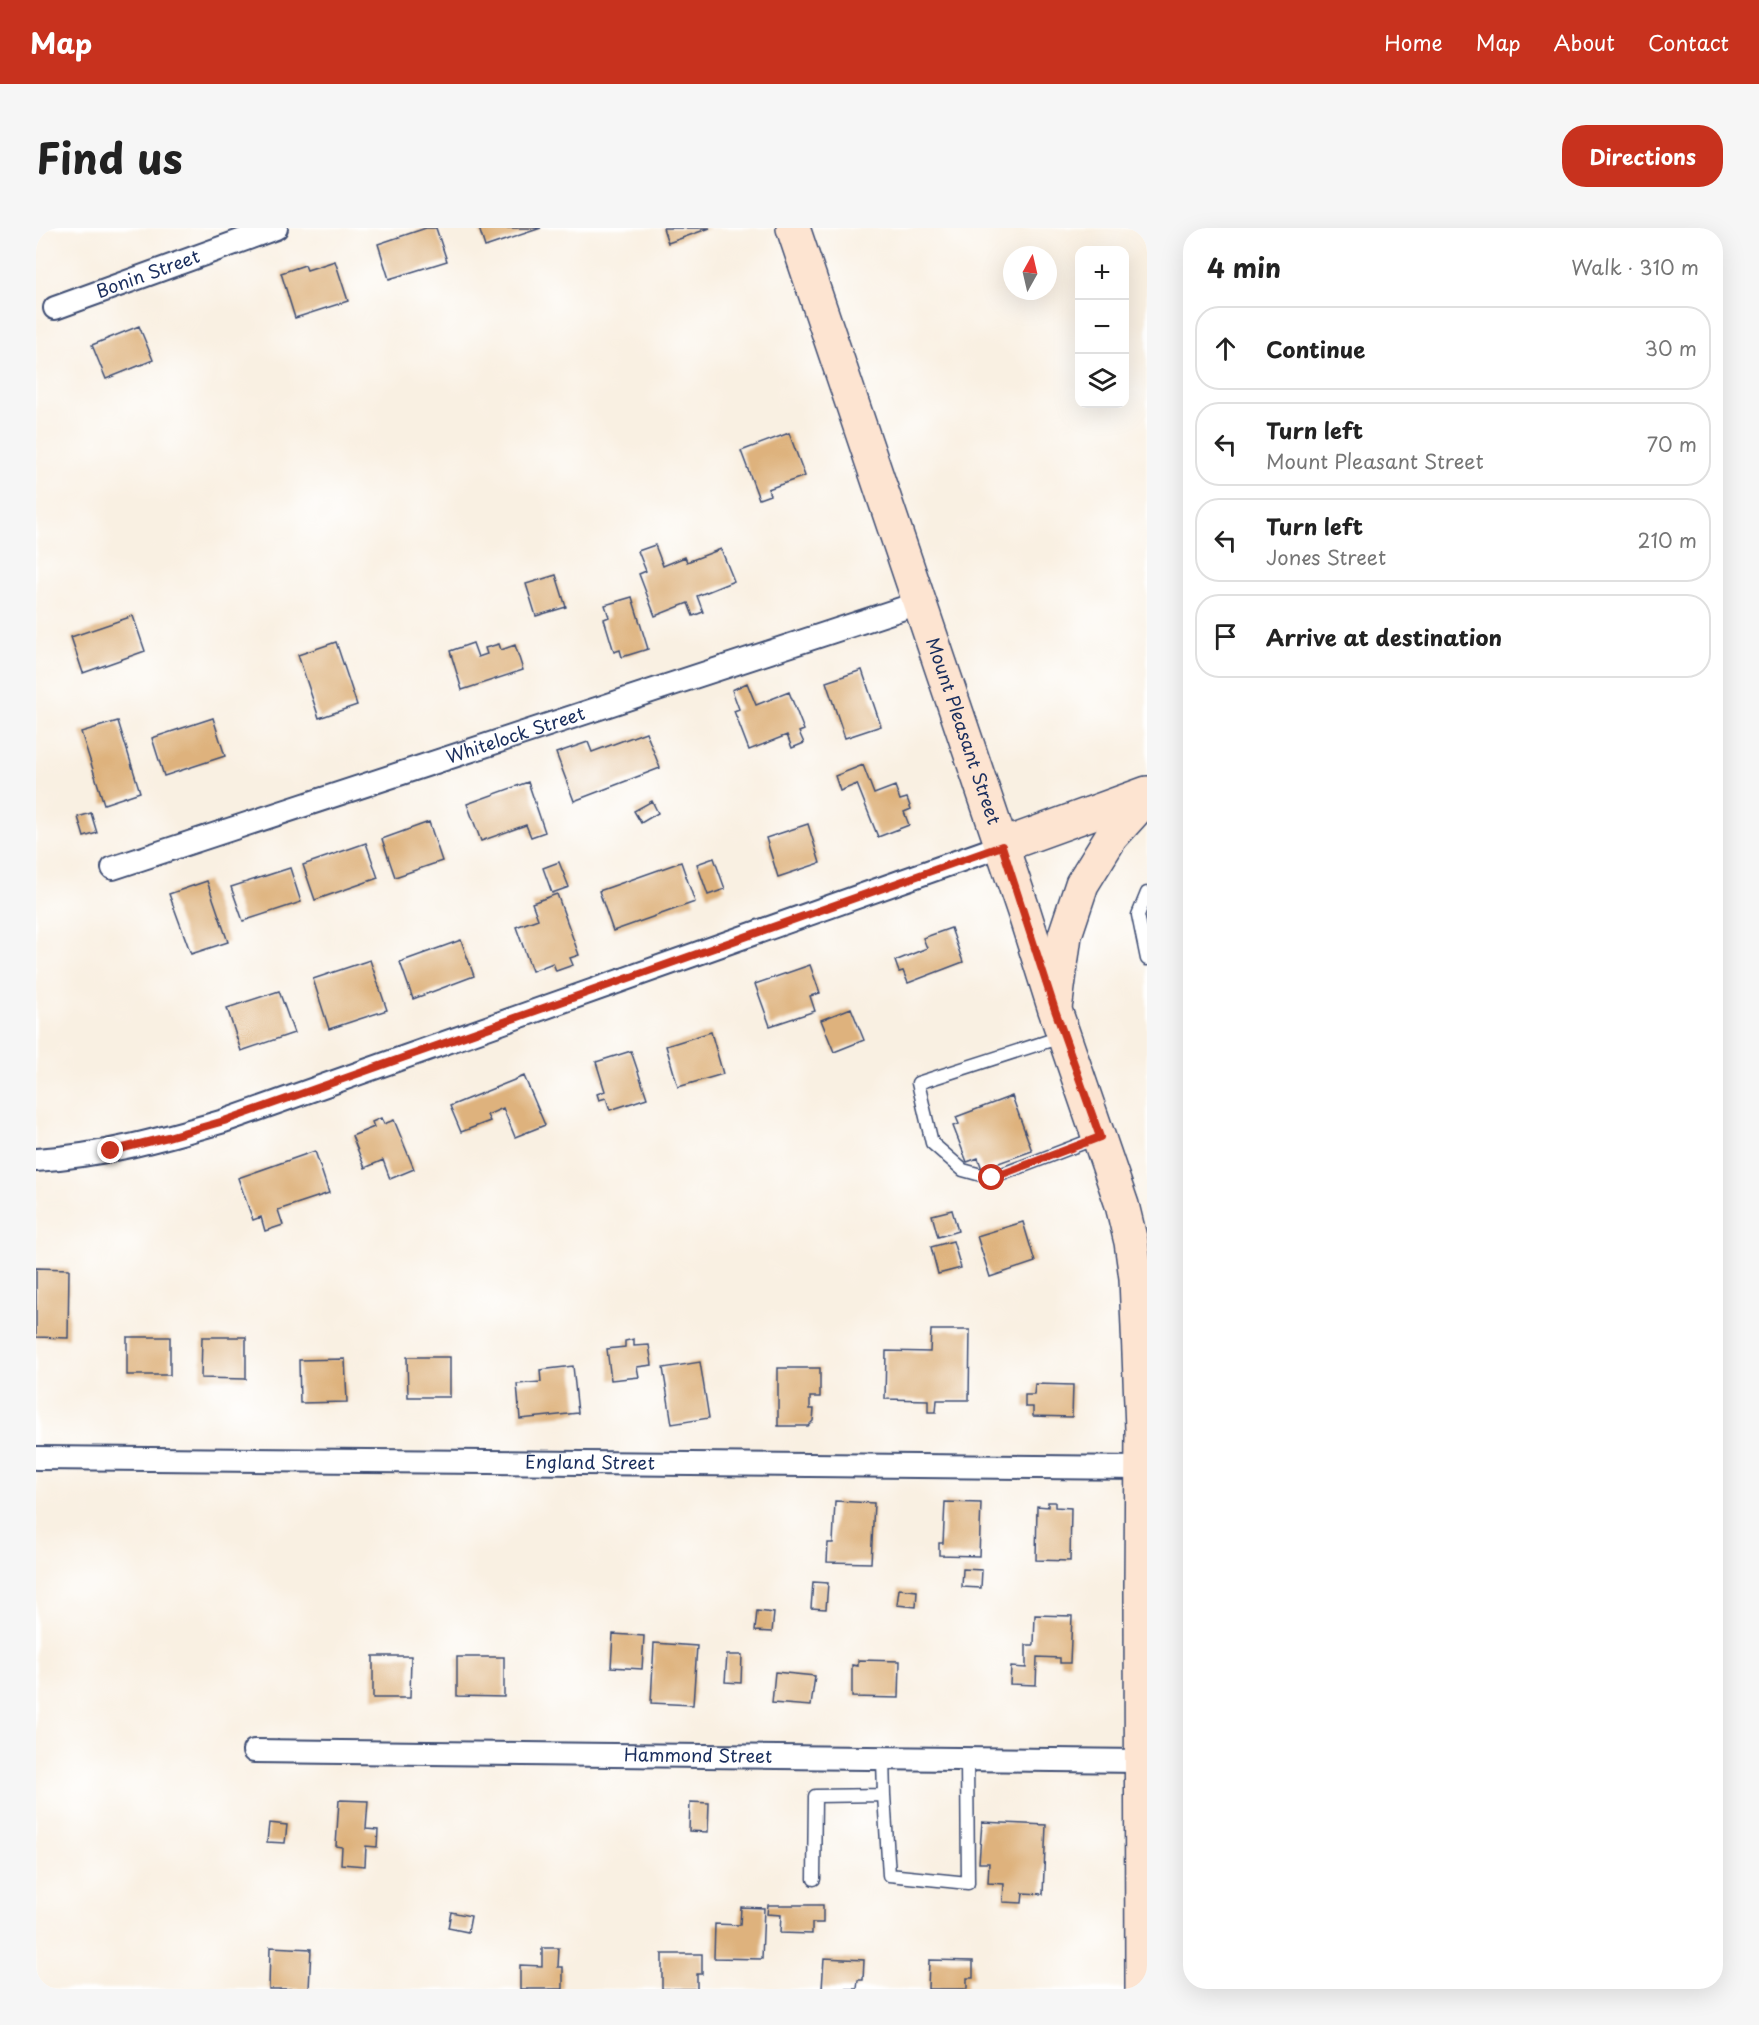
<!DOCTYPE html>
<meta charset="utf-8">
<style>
body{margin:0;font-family:"Playpen Sans",sans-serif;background:#f6f6f6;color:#222}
.controls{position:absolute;right:18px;top:18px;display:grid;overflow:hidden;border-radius:12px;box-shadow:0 6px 24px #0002}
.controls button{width:54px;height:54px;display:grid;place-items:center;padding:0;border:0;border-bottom:2px solid #e0e0e0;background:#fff;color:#222;font:30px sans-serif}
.compass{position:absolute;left:967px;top:18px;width:54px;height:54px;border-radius:50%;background:#fff;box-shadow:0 6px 24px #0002;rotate:8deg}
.stop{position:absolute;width:18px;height:18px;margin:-14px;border:4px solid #c8321e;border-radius:50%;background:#fff}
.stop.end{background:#c8321e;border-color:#fff;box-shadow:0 2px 6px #0008}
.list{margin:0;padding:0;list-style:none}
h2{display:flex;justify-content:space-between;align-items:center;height:78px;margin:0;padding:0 24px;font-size:26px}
h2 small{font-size:20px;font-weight:400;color:#767676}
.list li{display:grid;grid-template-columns:39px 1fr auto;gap:18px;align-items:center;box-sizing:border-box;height:84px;margin:0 12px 12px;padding:0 12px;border:2px solid #e0e0e0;border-radius:24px}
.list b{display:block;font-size:22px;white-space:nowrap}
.list p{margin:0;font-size:20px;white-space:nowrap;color:#767676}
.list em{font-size:20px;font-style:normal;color:#767676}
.icon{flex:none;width:33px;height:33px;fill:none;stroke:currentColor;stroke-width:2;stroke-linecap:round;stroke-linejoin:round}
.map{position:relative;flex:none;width:1111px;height:1761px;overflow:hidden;border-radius:24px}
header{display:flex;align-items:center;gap:36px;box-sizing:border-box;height:84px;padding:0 30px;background:#c8321e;color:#fff}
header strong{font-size:28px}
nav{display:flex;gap:33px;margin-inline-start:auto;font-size:21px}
.intro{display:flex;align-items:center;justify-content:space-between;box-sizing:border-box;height:144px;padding:0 36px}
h1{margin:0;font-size:42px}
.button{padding:15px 27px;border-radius:24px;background:#c8321e;color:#fff;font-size:21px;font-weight:700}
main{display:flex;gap:36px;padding:0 36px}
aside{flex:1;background:#fff;border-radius:24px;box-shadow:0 6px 24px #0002}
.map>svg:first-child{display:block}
</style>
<header>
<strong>Map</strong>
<nav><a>Home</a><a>Map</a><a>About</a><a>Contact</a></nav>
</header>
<div class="intro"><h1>Find us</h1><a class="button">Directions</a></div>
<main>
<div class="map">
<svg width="1111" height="1761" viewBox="0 0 1111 1761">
<rect width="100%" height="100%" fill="#fff"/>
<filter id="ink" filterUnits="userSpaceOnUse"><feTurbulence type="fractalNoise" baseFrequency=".0167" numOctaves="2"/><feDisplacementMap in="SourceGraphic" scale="12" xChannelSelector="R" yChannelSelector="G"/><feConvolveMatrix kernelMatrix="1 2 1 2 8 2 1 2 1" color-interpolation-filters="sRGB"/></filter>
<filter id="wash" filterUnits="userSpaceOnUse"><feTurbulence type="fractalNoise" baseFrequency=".008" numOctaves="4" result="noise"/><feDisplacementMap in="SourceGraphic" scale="24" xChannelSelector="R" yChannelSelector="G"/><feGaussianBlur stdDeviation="1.35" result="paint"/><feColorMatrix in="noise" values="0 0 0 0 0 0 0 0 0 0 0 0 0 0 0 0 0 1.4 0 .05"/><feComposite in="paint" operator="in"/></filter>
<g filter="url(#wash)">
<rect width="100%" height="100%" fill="#f9f0e2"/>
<g id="blocks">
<path fill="#deb27d" d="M 390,0 L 400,0 L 411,33 L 353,51 L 342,16 Z
M 443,0 L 505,0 L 449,19 Z
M 627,0 L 674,0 L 632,15 Z
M 299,33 L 312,73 L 259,90 L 245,45 L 269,37 L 271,42 Z
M 103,98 L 117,132 L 70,151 L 56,117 Z
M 753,205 L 769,248 L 732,261 L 734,267 L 723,271 L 705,223 Z
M 619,317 L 627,338 L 649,329 L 651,334 L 685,321 L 698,353 L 661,368 L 667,384 L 657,388 L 652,375 L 619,388 L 603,346 L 610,343 L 602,323 Z
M 520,347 L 530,379 L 500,388 L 490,356 Z
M 596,369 L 612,421 L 586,429 L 584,422 L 578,424 L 568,391 L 573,389 L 569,377 Z
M 97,388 L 109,423 L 47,445 L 35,409 Z
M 300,414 L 321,477 L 283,490 L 262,427 Z
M 437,415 L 442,429 L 451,426 L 449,420 L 463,416 L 465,422 L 479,417 L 487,442 L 426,462 L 414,423 Z
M 826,442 L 845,498 L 809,510 L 790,454 Z
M 711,455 L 720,477 L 753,464 L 768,502 L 763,504 L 768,515 L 756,520 L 751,507 L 713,522 L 698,483 L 703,481 L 696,462 Z
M 177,490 L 189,528 L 128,548 L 116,510 Z
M 82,493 L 104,564 L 68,576 L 45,504 Z
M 610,504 L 624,540 L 538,573 L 520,525 L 552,514 L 556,524 Z
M 827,537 L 838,566 L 859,558 L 864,572 L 871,570 L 875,581 L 868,584 L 873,597 L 842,609 L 821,556 L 804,563 L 799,548 Z
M 492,554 L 509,604 L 495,609 L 490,597 L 445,613 L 431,576 Z
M 616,573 L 622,585 L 605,595 L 598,583 Z
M 55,585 L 61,605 L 48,609 L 42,589 Z
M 393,594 L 406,633 L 359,649 L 346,611 Z
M 772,596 L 784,635 L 742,649 L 730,610 Z
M 330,615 L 342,650 L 279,672 L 267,637 Z
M 678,630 L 689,661 L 672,667 L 661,636 Z
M 523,634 L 533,659 L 516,665 L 507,640 Z
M 645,634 L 659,674 L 577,703 L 563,663 Z
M 254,640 L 265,674 L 207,693 L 195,659 Z
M 171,653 L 192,714 L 155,726 L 133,666 Z
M 521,666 L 543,727 L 534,730 L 537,737 L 520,743 L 517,735 L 496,743 L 480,699 L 502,691 L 496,675 Z
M 915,700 L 927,734 L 872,755 L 867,743 L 863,744 L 859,733 L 891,720 L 887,710 Z
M 425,712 L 438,748 L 377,771 L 364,734 Z
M 334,732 L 351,782 L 293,801 L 277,751 Z
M 774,737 L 784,765 L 774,768 L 779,783 L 734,798 L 719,756 Z
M 243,763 L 258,805 L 205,823 L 191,780 Z
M 815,780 L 828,812 L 798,824 L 785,792 Z
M 675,804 L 687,846 L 642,859 L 630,818 Z
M 595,823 L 611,870 L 574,882 L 570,870 L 563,872 L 561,866 L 569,863 L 560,834 Z
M 488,848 L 509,897 L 479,909 L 467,880 L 451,887 L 454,893 L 425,904 L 414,878 Z
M 976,868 L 996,923 L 946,941 L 942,930 L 931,934 L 917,898 L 923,896 L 920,889 Z
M 345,890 L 348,896 L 358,892 L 378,941 L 354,951 L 347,932 L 329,940 L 316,908 L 338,899 L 336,894 Z
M 279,923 L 293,965 L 242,982 L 247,997 L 229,1003 L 225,989 L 217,992 L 202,950 Z
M 916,982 L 922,1003 L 902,1009 L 896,987 Z
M 987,994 L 999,1034 L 954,1049 L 941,1008 Z
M 917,1013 L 925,1040 L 902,1046 L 895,1019 Z
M 0,1040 L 33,1041 L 32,1110 L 0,1109 Z
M 895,1102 L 934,1102 L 933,1172 L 901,1172 L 900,1184 L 892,1184 L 892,1172 L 849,1171 L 850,1123 L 894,1124 Z
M 91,1109 L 134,1109 L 134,1147 L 91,1147 Z
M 166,1109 L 210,1109 L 210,1151 L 165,1150 Z
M 598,1111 L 598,1118 L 613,1117 L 616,1137 L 601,1139 L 603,1149 L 575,1152 L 571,1121 L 589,1119 L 589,1113 Z
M 371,1129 L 414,1129 L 414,1169 L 372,1169 Z
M 309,1131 L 311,1174 L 264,1175 L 263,1132 Z
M 664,1134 L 673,1190 L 636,1196 L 627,1140 Z
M 537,1138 L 542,1185 L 484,1191 L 481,1156 L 505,1154 L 504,1142 Z
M 742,1140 L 784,1140 L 784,1169 L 774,1169 L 774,1181 L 778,1181 L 777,1193 L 772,1198 L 742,1198 Z
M 999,1156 L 1037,1157 L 1036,1189 L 997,1188 L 997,1179 L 989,1179 L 989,1167 L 998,1167 Z
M 799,1273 L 838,1275 L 835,1335 L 791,1334 L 792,1315 L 797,1315 Z
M 909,1274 L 945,1275 L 943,1328 L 903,1327 L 903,1315 L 907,1315 Z
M 1012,1274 L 1019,1274 L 1019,1279 L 1035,1280 L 1034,1333 L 1000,1332 L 1001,1278 L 1012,1279 Z
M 927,1341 L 946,1342 L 945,1360 L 926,1359 Z
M 777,1354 L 792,1355 L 790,1381 L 775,1380 Z
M 863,1361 L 881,1363 L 880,1379 L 861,1377 Z
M 721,1383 L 738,1385 L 736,1404 L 719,1403 Z
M 999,1387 L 1036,1388 L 1034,1435 L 1024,1435 L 1024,1430 L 1001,1429 L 1000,1457 L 974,1456 L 975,1439 L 990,1440 L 990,1417 L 998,1417 Z
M 577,1406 L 608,1408 L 606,1441 L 575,1439 Z
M 618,1415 L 661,1418 L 657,1477 L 615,1475 Z
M 691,1427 L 706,1427 L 705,1455 L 689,1454 Z
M 337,1428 L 375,1428 L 374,1470 L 337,1470 Z
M 421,1429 L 468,1429 L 468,1469 L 421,1468 Z
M 822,1432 L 864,1433 L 863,1470 L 816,1469 L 816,1437 L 822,1438 Z
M 739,1444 L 779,1448 L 775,1478 L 736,1475 Z
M 303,1572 L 332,1573 L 330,1601 L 342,1602 L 341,1619 L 330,1618 L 329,1638 L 305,1636 L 306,1619 L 300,1618 Z
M 654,1574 L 673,1575 L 672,1604 L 653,1603 Z
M 946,1594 L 1010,1597 L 1007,1666 L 987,1665 L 986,1675 L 967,1674 L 968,1656 L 952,1655 L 953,1635 L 943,1635 Z
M 233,1595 L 251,1597 L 249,1615 L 231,1614 Z
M 732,1677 L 787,1677 L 787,1695 L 776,1695 L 776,1706 L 744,1705 L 745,1687 L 731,1686 Z
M 705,1679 L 728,1680 L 726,1731 L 678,1730 L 679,1696 L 704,1697 Z
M 415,1684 L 435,1688 L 432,1704 L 412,1700 Z
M 234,1719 L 275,1721 L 273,1761 L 233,1761 Z
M 506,1720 L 523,1720 L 522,1739 L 527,1739 L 527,1761 L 484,1761 L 484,1737 L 506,1738 Z
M 626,1726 L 666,1726 L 666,1746 L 661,1746 L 661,1761 L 626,1761 Z
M 788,1730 L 828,1732 L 827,1752 L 822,1752 L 821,1761 L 786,1761 Z
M 893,1732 L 937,1733 L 937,1750 L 931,1750 L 931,1761 L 892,1761 Z"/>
</g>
</g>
<g filter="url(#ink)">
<use href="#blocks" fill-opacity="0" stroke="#3c4c72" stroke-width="1.5"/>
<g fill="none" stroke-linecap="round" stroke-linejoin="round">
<g stroke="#3c4c72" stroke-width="15">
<path id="lane" d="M 1111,665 L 1102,687 L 1111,731
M 1028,808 L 882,855 L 896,915 L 927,942 L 956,950 L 1063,909
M 848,1567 L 853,1647 L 932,1655 L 931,1531
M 778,1651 L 779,1568 L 848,1567 L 847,1530"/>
</g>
<g stroke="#3c4c72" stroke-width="26">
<g id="street">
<path id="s1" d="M 19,80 L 240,0"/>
<path id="s2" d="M 77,640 L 883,375"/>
<path d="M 0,932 C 65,928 126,911 188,893 L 965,618"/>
<path id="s3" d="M 0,1230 L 1106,1240"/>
<path id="s4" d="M 218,1523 L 1105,1533"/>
</g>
</g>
<g stroke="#3c4c72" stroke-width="36">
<g id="secondary">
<path id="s5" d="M 757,0 L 988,684 L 1019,782 L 1086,977 L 1095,1014 L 1100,1050 L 1106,1201 L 1105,1361 L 1106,1761"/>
<path d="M 965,618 L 1111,565"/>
<path d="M 1020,774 L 1029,707 L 1046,656 L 1075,609 L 1111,569"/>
</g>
</g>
<use href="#lane" stroke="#fff" stroke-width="12"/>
<use href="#street" stroke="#fff" stroke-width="22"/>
<use href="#secondary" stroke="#fde4d1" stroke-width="33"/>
</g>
</g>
<g fill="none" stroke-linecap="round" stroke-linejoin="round" filter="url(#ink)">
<path stroke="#c8321e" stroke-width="8" d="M 75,923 L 132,909 L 188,893 L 966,618 L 1019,782 L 1064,909 L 956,950"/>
</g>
<g text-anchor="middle" stroke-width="6" stroke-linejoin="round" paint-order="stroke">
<g font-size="18" fill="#1b2f5e" stroke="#fff">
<text dy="6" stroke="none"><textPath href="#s1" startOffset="99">Bonin Street</textPath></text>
<text dy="6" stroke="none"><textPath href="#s5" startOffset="531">Mount Pleasant Street</textPath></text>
<text dy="6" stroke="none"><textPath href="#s2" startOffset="424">Whitelock Street</textPath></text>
<text dy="6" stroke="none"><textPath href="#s3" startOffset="554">England Street</textPath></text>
<text dy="6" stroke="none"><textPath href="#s4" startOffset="444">Hammond Street</textPath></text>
</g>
</g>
</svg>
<div class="controls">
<button>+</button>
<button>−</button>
<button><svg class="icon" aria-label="layers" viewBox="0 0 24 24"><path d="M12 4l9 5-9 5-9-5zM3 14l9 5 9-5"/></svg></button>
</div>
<svg class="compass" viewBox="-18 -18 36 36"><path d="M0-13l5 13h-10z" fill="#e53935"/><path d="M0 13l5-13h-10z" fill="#767676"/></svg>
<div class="stop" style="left:956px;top:950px"></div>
<div class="stop end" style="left:75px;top:923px"></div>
</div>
<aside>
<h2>4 min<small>Walk · 310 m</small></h2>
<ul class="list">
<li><svg class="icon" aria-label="ahead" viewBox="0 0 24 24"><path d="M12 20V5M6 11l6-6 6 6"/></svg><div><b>Continue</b></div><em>30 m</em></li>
<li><svg class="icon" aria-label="left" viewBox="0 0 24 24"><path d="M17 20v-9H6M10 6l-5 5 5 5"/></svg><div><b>Turn left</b><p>Mount Pleasant Street</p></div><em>70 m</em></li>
<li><svg class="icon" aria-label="left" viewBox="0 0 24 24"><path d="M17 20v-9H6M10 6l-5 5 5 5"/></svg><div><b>Turn left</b><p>Jones Street</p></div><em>210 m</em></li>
<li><svg class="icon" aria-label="arrive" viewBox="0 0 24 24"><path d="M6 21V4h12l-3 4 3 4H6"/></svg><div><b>Arrive at destination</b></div></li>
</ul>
</aside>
</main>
